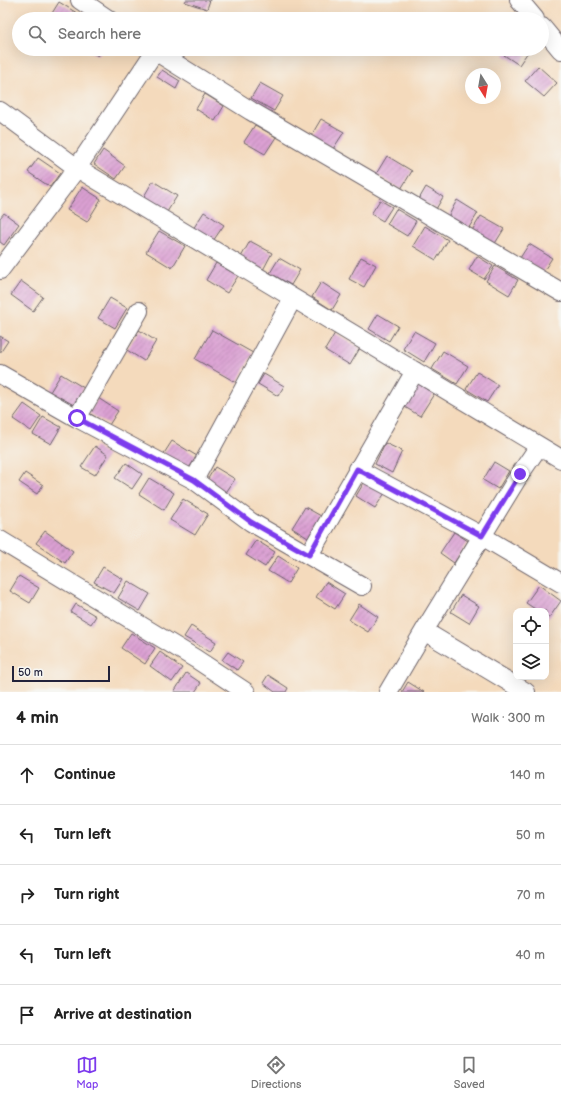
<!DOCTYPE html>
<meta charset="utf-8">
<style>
body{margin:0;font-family:"Balsamiq Sans",sans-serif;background:#f6f6f6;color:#222}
.controls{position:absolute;right:12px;bottom:12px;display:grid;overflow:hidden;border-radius:8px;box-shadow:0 4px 16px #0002}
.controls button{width:36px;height:36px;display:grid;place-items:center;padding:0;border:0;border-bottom:1px solid #e0e0e0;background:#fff;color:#222;font:20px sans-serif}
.compass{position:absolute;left:465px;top:68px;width:36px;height:36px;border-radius:50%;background:#fff;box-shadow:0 4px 16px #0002;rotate:169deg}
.scale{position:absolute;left:12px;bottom:10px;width:98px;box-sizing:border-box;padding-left:4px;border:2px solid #22223b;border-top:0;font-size:11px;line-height:14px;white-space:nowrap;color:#22223b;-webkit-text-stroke:3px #f6f6f2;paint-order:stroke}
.stop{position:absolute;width:12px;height:12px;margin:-9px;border:3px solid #7c3aed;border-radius:50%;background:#fff}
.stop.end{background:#7c3aed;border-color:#fff;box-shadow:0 1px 4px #0008}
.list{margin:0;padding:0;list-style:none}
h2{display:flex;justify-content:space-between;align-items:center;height:52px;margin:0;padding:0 16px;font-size:17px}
h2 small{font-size:13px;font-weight:400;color:#767676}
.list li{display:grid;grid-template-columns:26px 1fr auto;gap:12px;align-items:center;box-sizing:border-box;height:60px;padding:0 16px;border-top:1px solid #e0e0e0}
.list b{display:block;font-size:15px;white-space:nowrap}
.list em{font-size:13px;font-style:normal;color:#767676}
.icon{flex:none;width:22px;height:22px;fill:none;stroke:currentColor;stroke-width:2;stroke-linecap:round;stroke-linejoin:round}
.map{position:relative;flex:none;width:561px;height:692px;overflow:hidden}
.search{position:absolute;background:#fff;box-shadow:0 4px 16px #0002;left:12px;right:12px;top:12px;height:44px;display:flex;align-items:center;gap:10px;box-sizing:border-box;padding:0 14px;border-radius:22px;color:#767676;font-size:15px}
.sheet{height:352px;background:#fff}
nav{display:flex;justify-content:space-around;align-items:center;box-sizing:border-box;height:56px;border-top:1px solid #e0e0e0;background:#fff;font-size:11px;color:#767676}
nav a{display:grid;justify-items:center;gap:2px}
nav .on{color:#7c3aed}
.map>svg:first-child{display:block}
</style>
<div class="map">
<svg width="561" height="692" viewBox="0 0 561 692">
<defs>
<pattern id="building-hatch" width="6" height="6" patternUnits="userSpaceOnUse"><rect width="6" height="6" fill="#dba0d3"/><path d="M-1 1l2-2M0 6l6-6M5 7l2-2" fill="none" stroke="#b182ac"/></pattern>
</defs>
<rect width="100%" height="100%" fill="#f6f6f2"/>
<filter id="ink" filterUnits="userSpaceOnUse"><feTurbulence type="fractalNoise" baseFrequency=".025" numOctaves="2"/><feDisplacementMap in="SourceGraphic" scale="8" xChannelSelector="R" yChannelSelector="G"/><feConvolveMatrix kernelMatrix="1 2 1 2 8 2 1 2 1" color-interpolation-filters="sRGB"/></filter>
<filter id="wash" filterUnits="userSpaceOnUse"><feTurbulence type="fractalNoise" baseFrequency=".012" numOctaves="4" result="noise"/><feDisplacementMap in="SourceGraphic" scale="16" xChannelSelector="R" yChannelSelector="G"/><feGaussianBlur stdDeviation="0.9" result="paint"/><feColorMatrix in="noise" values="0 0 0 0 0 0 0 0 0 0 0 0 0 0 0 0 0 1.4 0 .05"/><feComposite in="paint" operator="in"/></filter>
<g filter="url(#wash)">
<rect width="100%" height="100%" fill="#f4dabc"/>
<g id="blocks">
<path fill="url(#building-hatch)" d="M 186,0 L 210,0 L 207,9 L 185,2 Z
M 59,2 L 80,15 L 78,19 L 49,18 Z
M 87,49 L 103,49 L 98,56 Z
M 509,49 L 530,49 L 519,65 L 504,55 Z
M 538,66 L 557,83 L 544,97 L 525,81 Z
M 162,70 L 180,81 L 176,89 L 157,77 Z
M 260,83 L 283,96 L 274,111 L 251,98 Z
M 205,94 L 224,106 L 215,121 L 196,109 Z
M 321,119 L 344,132 L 333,149 L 311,136 Z
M 255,125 L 276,137 L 265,154 L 244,142 Z
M 103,150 L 125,166 L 116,179 L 94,164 Z
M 387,156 L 412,171 L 401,189 L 376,174 Z
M 38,158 L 60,173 L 50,187 L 28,172 Z
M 153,181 L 177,196 L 167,212 L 143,198 Z
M 82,187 L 101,199 L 87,222 L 67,210 Z
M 426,187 L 443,197 L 436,209 L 419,199 Z
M 380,200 L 392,207 L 383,221 L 371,214 Z
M 457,200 L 478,213 L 468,229 L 448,217 Z
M 396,209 L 416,221 L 407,236 L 387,224 Z
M 204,212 L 224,225 L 213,241 L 193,229 Z
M 4,213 L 19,224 L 4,245 L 0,242 L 0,218 Z
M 481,216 L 504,229 L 494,245 L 471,232 Z
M 425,226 L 448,240 L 436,260 L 413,246 Z
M 159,231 L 185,246 L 172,268 L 146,252 Z
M 250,241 L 272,253 L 263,270 L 241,257 Z
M 529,244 L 552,258 L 543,272 L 520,258 Z
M 477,256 L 493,266 L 484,279 L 469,270 Z
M 361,257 L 376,265 L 364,287 L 349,279 Z
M 279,258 L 300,270 L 291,285 L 270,273 Z
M 216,263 L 238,276 L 227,293 L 206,280 Z
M 495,266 L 518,280 L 509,295 L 486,281 Z
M 21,281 L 43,297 L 33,311 L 11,295 Z
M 321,282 L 341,295 L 332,310 L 312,297 Z
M 110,298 L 127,308 L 115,328 L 98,318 Z
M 378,314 L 398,326 L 389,341 L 369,329 Z
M 139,330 L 156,341 L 144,361 L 127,350 Z
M 212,330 L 253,353 L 237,383 L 195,359 Z
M 414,331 L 435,343 L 424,362 L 403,349 Z
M 335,333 L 360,348 L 350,365 L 325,350 Z
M 0,336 L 8,341 L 0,353 Z
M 443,351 L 468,366 L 457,384 L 432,369 Z
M 477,372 L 498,385 L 487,402 L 466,389 Z
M 61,374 L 84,388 L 73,405 L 50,392 Z
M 264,374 L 284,386 L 278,396 L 258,384 Z
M 417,383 L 434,394 L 420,416 L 403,406 Z
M 98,398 L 118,411 L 109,425 L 89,413 Z
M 24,404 L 41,416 L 31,431 L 13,419 Z
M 43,417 L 61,427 L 51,444 L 33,434 Z
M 172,441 L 197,456 L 187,471 L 163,455 Z
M 385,443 L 402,451 L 392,473 L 375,464 Z
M 95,446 L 108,455 L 95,475 L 81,467 Z
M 494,462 L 509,471 L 498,489 L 483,480 Z
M 126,463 L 142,474 L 132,489 L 115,478 Z
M 215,467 L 235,479 L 225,494 L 206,482 Z
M 25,473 L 43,485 L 37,494 L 19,482 Z
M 149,478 L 174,493 L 164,510 L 139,494 Z
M 365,481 L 385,493 L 375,508 L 356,496 Z
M 183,499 L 208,514 L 195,535 L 170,520 Z
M 305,507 L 321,516 L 308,538 L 292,528 Z
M 45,531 L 73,551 L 65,563 L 36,543 Z
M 454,532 L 468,541 L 454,563 L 440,553 Z
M 256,540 L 275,552 L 265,567 L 246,555 Z
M 278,556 L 297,568 L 288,583 L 268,571 Z
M 103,567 L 123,579 L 114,593 L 94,582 Z
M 19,576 L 39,588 L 30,603 L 10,591 Z
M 128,581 L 150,594 L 140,611 L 118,598 Z
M 326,582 L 345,594 L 335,609 L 316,597 Z
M 539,585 L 561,601 L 549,618 L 546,616 L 546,611 L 538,611 L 526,603 Z
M 461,595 L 479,606 L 469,623 L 451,612 Z
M 76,604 L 96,616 L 91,624 L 71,612 Z
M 359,604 L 378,617 L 368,632 L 349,620 Z
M 191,626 L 216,642 L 210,652 L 184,637 Z
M 131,633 L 155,648 L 145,664 L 121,648 Z
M 160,652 L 182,668 L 172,682 L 150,666 Z
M 228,652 L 243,662 L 237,670 L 222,660 Z
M 186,673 L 201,683 L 195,692 L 174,692 Z
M 268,675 L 288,688 L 286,692 L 275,692 L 263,683 Z
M 408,682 L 424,692 L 402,692 Z"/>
</g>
</g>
<g filter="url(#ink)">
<use href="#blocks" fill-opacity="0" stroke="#6c6268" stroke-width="1"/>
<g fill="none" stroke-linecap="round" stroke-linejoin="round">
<g stroke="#6c6268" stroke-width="20">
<path id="minor" d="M 80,0 L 108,19
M 519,0 L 535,19
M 542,27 L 561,50
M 152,49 L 251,111 L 561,292
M 0,111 L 77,168 L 561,459
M 0,270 L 77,168 L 155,51
M 0,374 L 77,418 L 194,480 L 251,522 L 362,586
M 77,418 L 139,311
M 357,469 L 482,536 L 561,583
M 194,480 L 293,298
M 0,540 L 196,659 L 246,692
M 309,555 L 415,371
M 424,631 L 526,692
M 388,692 L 424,631 L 520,474 L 539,446"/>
</g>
<use href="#minor" stroke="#fff" stroke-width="18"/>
</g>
</g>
<g fill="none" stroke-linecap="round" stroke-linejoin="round" filter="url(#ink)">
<path stroke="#7c3aed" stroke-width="5" d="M 77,418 L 194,480 L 251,522 L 309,555 L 357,469 L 482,536 L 520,474"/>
</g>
</svg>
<div class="controls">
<button><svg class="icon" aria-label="locate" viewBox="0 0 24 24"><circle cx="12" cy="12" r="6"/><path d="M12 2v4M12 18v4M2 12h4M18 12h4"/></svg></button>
<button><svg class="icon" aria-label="layers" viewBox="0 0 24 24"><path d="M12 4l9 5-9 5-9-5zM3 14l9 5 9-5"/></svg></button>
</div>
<svg class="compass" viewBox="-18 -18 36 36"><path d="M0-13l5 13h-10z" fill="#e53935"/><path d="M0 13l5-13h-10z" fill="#767676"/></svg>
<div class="scale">50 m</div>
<div class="stop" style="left:77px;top:418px"></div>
<div class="stop end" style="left:520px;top:474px"></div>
<div class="search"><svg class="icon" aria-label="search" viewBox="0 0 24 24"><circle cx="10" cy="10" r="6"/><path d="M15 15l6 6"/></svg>Search here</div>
</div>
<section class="sheet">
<h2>4 min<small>Walk · 300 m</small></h2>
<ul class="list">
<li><svg class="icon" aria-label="ahead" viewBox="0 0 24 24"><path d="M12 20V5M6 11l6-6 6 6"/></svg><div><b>Continue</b></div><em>140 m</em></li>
<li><svg class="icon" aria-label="left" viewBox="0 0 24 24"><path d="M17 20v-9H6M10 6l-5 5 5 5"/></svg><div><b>Turn left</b></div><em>50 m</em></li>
<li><svg class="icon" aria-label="right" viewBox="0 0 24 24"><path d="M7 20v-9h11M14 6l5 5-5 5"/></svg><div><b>Turn right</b></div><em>70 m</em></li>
<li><svg class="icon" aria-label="left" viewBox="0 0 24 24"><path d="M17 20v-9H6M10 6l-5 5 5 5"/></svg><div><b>Turn left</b></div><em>40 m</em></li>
<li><svg class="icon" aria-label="arrive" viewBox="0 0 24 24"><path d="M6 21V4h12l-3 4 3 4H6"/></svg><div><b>Arrive at destination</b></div></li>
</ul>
</section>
<nav>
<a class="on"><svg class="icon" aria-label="map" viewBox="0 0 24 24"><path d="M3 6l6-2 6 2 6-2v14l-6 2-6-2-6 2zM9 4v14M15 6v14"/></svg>Map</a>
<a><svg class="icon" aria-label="directions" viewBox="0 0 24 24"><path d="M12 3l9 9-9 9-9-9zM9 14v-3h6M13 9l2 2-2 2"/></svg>Directions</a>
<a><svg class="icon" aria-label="saved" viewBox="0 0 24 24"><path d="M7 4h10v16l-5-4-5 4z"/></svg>Saved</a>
</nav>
